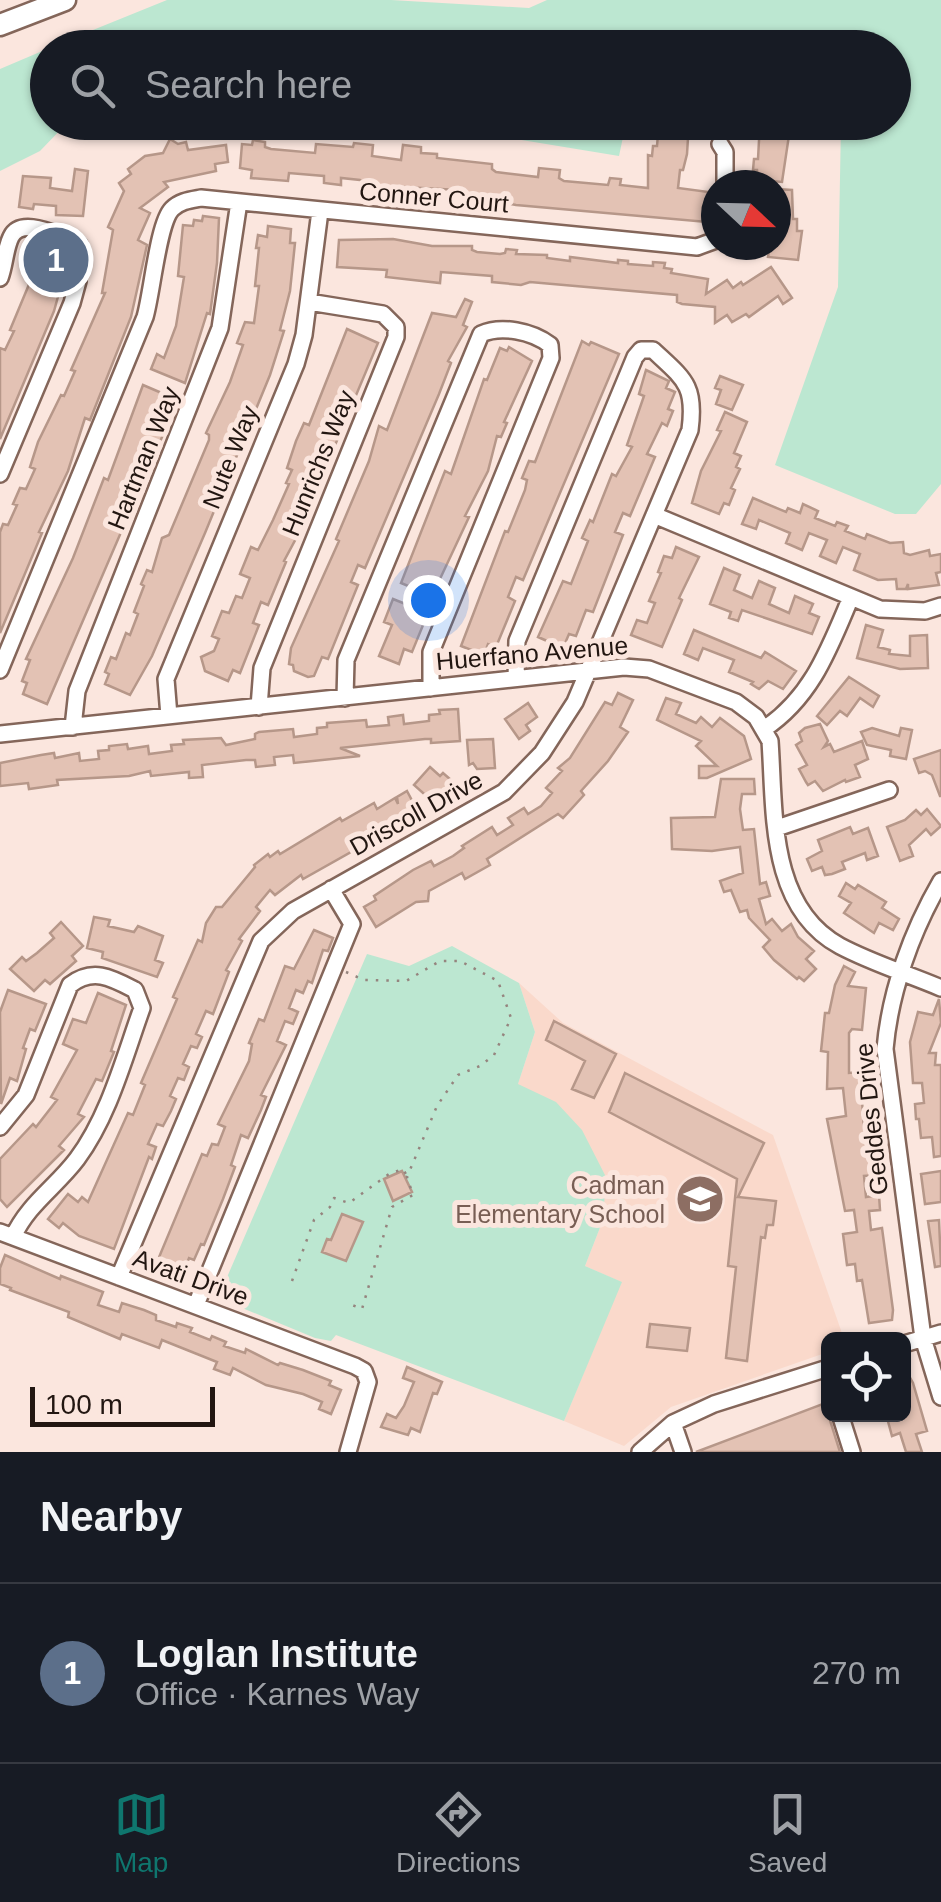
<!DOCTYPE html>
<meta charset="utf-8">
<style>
body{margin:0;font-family:Arial,sans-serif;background:#242831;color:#f1f3f6}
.controls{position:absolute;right:30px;bottom:30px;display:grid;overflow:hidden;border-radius:15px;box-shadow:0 2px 8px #0004}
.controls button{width:90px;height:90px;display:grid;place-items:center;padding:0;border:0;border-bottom:2px solid #363941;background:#171b24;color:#f1f3f6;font:50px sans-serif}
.compass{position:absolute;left:701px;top:170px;width:90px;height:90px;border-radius:50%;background:#171b24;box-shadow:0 2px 8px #0004;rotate:112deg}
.scale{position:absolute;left:30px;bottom:25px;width:185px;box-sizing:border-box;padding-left:10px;border:5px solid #221611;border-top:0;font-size:28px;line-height:35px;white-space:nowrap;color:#221611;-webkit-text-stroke:8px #fbe6de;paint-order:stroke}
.you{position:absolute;left:428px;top:600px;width:35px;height:35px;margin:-25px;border:8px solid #fff;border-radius:50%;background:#1a73e8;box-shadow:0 0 0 15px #1a73e833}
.badge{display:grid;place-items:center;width:65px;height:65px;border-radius:50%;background:#0f766e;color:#fff;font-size:32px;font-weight:700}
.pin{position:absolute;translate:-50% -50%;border:5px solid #fff;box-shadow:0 2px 10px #0006}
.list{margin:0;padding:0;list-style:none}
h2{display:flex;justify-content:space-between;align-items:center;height:130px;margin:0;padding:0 40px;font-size:42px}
h2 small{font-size:32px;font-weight:400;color:#9ea1a6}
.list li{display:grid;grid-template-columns:65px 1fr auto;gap:30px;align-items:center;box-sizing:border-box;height:180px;padding:0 40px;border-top:2px solid #363941}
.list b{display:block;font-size:38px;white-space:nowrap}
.list p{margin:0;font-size:32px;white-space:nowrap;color:#9ea1a6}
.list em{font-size:32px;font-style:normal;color:#9ea1a6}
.icon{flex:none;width:55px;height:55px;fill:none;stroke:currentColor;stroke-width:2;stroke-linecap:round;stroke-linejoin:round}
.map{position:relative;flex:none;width:941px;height:1452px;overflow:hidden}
.search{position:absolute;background:#171b24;box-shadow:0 2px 8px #0004;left:30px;right:30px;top:30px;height:110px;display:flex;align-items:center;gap:25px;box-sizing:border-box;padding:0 35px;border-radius:55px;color:#9ea1a6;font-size:38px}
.sheet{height:310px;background:#171b24}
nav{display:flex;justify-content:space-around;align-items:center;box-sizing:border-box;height:140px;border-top:2px solid #363941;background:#171b24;font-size:28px;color:#9ea1a6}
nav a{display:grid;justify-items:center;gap:5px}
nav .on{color:#0f766e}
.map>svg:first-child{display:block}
</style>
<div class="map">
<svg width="941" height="1452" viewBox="0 0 941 1452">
<rect width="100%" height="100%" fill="#fbe6de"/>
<path fill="#fad9cb" d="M 519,983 L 563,1023 L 773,1135 L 844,1339 L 828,1340 L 828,1352 L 671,1407 L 624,1446 L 564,1421 L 621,1282 L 585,1266 L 603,1220 L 518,1084 L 535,1032 Z"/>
<path fill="#bce7d1" d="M 167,0 L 391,0 L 529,8 L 547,0 L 941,0 L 941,484 L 916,514 L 895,514 L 775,465 L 838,287 L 841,123 L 894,122 L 894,48 L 782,48 L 645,42 L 643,48 L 51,47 Z
M 47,49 L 48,122 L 67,123 L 40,151 L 0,171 L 0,69 Z
M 419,123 L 626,123 L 619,156 Z
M 452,946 L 519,983 L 535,1032 L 518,1084 L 556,1102 L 582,1130 L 606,1177 L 603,1220 L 585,1266 L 622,1282 L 564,1421 L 336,1335 L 331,1341 L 315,1338 L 218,1298 L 367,954 L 409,966 Z"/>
<path fill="#e3c2b4" stroke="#b69789" stroke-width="2.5" d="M 659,122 L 689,122 L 687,154 L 683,170 L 680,170 L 678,188 L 716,193 L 713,218 L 707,222 L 516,205 L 463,195 L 459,190 L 365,185 L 360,180 L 341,178 L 341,185 L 324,183 L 324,176 L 289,173 L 288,181 L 251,178 L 252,170 L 240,168 L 242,144 L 252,145 L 253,140 L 265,142 L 265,147 L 271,149 L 315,153 L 316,144 L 353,147 L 354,143 L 373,145 L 372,156 L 401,160 L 403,145 L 421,147 L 421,153 L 437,154 L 437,158 L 492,164 L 492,169 L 496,172 L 538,177 L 539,168 L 560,170 L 559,178 L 564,181 L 608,185 L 610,178 L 621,179 L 620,185 L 648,188 L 648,155 L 652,156 L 653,146 L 657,146 Z
M 760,122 L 791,122 L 782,182 L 758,180 L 757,170 L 753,170 L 754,159 L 758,159 Z
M 170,139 L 178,144 L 186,142 L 188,150 L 226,145 L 228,162 L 215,164 L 216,171 L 164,182 L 168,187 L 140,208 L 150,213 L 138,240 L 147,245 L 131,317 L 90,420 L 85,418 L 68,471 L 39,532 L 42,533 L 0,633 L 0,532 L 3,524 L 8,525 L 17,505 L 13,504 L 20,488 L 26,489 L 35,469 L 30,467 L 38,442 L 61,395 L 64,396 L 75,371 L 71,370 L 105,293 L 102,293 L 113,230 L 108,227 L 124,191 L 119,183 L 131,174 L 128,169 L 145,156 L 163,153 Z
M 75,169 L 88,171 L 83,216 L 56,215 L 56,206 L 34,204 L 33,209 L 19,207 L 23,176 L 51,178 L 50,188 L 72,191 Z
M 776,189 L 792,190 L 793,219 L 797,219 L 797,231 L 802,231 L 798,260 L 768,257 L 770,245 L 776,245 Z
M 203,216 L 219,218 L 217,263 L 210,314 L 207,313 L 185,383 L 151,369 L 157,354 L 164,358 L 176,326 L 184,277 L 178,276 L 183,225 L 193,226 L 194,220 L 202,221 Z
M 268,226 L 291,229 L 290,243 L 295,243 L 290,291 L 280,330 L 284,331 L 270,375 L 205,533 L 152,656 L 130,695 L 105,684 L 109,674 L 105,672 L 111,657 L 116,659 L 126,633 L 130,635 L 138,614 L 134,612 L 144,586 L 141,584 L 147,570 L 152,572 L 162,538 L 169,535 L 209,440 L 209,435 L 206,433 L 230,382 L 243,345 L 237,343 L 245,322 L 254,323 L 259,286 L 255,286 L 259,248 L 256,248 L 258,235 L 267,237 Z
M 393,239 L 432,246 L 472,246 L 472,250 L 477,252 L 500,254 L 505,253 L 506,249 L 517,250 L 516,254 L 547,255 L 547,258 L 570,261 L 570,257 L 618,263 L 618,260 L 628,261 L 628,264 L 653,266 L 653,262 L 665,263 L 664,268 L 672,269 L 671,273 L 708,279 L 706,294 L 727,280 L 733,288 L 741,282 L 743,285 L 771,267 L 792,298 L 783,304 L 778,296 L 749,317 L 746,314 L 732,322 L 727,315 L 715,323 L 715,307 L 682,304 L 677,302 L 677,295 L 530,282 L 521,285 L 492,282 L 492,276 L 441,272 L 440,283 L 386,277 L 387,270 L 337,267 L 339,240 Z
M 35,241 L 63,249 L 60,260 L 67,264 L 54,311 L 0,439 L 0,348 L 5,350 L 14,331 L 10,330 L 35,270 L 31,269 Z
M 465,299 L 472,302 L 463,325 L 467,327 L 448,361 L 451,363 L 439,394 L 365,568 L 358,565 L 351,582 L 358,585 L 328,659 L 322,657 L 314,676 L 308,677 L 294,671 L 293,665 L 289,664 L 291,648 L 339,541 L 336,539 L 369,461 L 379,426 L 387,430 L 432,313 L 456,317 Z
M 347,329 L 378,343 L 333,450 L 330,449 L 323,466 L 326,468 L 308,511 L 301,511 L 293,528 L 300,531 L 284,561 L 286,562 L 268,605 L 261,602 L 253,623 L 259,625 L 240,673 L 233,670 L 228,681 L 205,671 L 201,657 L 214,651 L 219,639 L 212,636 L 222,611 L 229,613 L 236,596 L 242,598 L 250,578 L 240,574 L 251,547 L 258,550 L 273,520 L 289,484 L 286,483 L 292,470 L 287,468 L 296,441 L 304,423 L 309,425 Z
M 582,341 L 589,345 L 591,342 L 619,354 L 523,580 L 516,577 L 508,597 L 515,601 L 496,647 L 488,644 L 484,655 L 461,646 L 505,531 L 508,532 L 525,490 L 527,480 L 522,478 L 529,461 L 535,462 Z
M 509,347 L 532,361 L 504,422 L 507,423 L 501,437 L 497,436 L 488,471 L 465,516 L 469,517 L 432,596 L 401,583 L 445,471 L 451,474 L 484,379 L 487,380 L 500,348 L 507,351 Z
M 646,370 L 669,381 L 666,388 L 675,392 L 668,409 L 673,411 L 667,426 L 662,423 L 647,454 L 655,457 L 630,516 L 623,513 L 615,532 L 623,535 L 593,612 L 586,610 L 576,636 L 569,634 L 563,648 L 538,637 L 563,581 L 571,584 L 588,541 L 582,538 L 590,520 L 593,522 L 612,474 L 616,476 L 632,447 L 627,445 L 644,396 L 639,394 Z
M 720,376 L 743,385 L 732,410 L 716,404 L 721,390 L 715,388 Z
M 143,385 L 178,400 L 47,704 L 23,694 L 27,683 L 22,681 L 30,660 L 26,659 L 73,558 L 104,478 L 108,480 Z
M 725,412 L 747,422 L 734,453 L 741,456 L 736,467 L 740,469 L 731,488 L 735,490 L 729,505 L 724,503 L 719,514 L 692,503 L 701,471 L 721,431 L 717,430 Z
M 753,498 L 786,512 L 788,508 L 800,513 L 803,504 L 818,511 L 815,518 L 835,526 L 837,522 L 848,526 L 845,531 L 865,539 L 867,534 L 890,543 L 903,542 L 904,553 L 910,555 L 929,550 L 930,556 L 941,554 L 941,572 L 936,573 L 939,585 L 908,589 L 908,584 L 906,589 L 897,589 L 896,579 L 878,580 L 854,570 L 860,554 L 843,547 L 836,563 L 820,556 L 827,540 L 809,533 L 802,550 L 786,543 L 790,533 L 759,520 L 756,529 L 742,524 Z
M 676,547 L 699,557 L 679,598 L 682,600 L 662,647 L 631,635 L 637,620 L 647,623 L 655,603 L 649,601 L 661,573 L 658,572 L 664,556 L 672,558 Z
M 724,568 L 740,575 L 734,590 L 752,598 L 759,581 L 775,588 L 769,604 L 789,613 L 795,596 L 813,604 L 809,613 L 819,617 L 812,634 L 742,610 L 738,621 L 729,618 L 731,612 L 710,604 Z
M 393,599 L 428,613 L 412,652 L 404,649 L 399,664 L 379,656 L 392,625 L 384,622 Z
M 866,625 L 883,630 L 878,647 L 890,650 L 889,654 L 910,656 L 910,636 L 927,635 L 928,668 L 900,669 L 857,658 Z
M 694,630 L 761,658 L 765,652 L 796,671 L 783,689 L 768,681 L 759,689 L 751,684 L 753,682 L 729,672 L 734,660 L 703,648 L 698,660 L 684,654 Z
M 849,677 L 879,696 L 873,707 L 860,698 L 847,716 L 840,711 L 827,725 L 817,716 Z
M 618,693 L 633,700 L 620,727 L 628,732 L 608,761 L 581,791 L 584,795 L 563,818 L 558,814 L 487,859 L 490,865 L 465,879 L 462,873 L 429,891 L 428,901 L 416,902 L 376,927 L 364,907 L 376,900 L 374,896 L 413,870 L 431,861 L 434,866 L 453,856 L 464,848 L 462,846 L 492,827 L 497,835 L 513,825 L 508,818 L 524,808 L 528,814 L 541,806 L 552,793 L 546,788 L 562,771 L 558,768 L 570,758 L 605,702 L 612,705 Z
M 666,698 L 681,703 L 676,714 L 696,723 L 701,717 L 712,727 L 720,718 L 744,736 L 751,759 L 707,778 L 699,778 L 699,766 L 717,766 L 696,746 L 701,741 L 657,720 Z
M 528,703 L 537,717 L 526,725 L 530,731 L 519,739 L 505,719 Z
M 458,709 L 460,741 L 431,743 L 431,739 L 425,739 L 340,748 L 360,756 L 294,763 L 293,755 L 274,757 L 275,765 L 256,767 L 255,760 L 246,760 L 202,765 L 203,777 L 189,778 L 189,772 L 151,776 L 150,771 L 129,776 L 57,780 L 58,785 L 29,789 L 28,783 L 0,786 L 0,763 L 41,755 L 54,753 L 55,758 L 79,753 L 80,761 L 99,759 L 98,751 L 109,750 L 109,746 L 127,744 L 128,749 L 148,746 L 149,754 L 172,751 L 171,745 L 184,744 L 183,740 L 221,738 L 226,745 L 255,739 L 255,734 L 259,732 L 293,729 L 294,737 L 317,734 L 317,728 L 327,727 L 327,723 L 366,720 L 367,727 L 389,725 L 388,717 L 403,715 L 404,724 L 429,721 L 429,715 L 440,714 L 439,710 Z
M 820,724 L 828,741 L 824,747 L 830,744 L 834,752 L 862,741 L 868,759 L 855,765 L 860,777 L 846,782 L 845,780 L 823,791 L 815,781 L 808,785 L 806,782 L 799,769 L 807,765 L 796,745 L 802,741 L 799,733 L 805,728 Z
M 872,728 L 899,736 L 901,728 L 912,730 L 906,759 L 890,756 L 891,750 L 867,745 L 861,732 Z
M 493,739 L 495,768 L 477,769 L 473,763 L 469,765 L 467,740 Z
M 941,750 L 941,796 L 940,796 L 932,775 L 925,771 L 919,773 L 914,759 Z
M 430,767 L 440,776 L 443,773 L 458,786 L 447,798 L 440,792 L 432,801 L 414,785 Z
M 721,779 L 754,779 L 755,794 L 742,794 L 740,809 L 743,830 L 754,829 L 760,884 L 766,882 L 770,896 L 759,899 L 766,924 L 772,919 L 782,931 L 791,924 L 798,937 L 814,951 L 806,959 L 816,969 L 804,981 L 799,977 L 797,979 L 774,960 L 763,947 L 770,940 L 749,918 L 747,910 L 740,912 L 731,890 L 724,892 L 720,881 L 743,873 L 740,847 L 712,851 L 672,849 L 671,818 L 715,817 Z
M 407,791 L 416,808 L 404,816 L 406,820 L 356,845 L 358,848 L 303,879 L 301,875 L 275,895 L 270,890 L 256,907 L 260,911 L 239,939 L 242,941 L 226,970 L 229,972 L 213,1014 L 206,1011 L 196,1034 L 202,1037 L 197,1048 L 191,1046 L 183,1064 L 189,1067 L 184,1080 L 178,1078 L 170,1096 L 176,1099 L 171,1111 L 163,1126 L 157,1124 L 148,1144 L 156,1147 L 152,1159 L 149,1157 L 114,1249 L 79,1236 L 63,1223 L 59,1228 L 48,1219 L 68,1194 L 78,1202 L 82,1197 L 88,1202 L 128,1113 L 133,1115 L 145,1085 L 141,1083 L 177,999 L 173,997 L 198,940 L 202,942 L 206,923 L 216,907 L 222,907 L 255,867 L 254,865 L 268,854 L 270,857 L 278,851 L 280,854 L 340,818 L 342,821 L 374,803 L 377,809 L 395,798 L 398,804 L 397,797 Z
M 927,809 L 941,826 L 931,835 L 926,829 L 909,845 L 913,856 L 900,861 L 887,827 L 905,820 L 916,810 L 921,815 Z
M 850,827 L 853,834 L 868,828 L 878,856 L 867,860 L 865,853 L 842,862 L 845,869 L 832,874 L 825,875 L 822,867 L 812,871 L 807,859 L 822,851 L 818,840 Z
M 846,883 L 855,889 L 858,885 L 886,902 L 882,908 L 899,919 L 893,930 L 879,923 L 874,933 L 844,913 L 851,903 L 839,896 Z
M 94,917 L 110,920 L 108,926 L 134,932 L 138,926 L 163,936 L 155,960 L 163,963 L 157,977 L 102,958 L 103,952 L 87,948 Z
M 61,922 L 83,946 L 72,956 L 76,961 L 50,984 L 45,980 L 34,991 L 10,969 L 22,957 L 26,961 L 37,953 L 54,938 L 50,933 Z
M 314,930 L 333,938 L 328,951 L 323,950 L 312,983 L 308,981 L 303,993 L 296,990 L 289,1008 L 298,1012 L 293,1024 L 285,1021 L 277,1041 L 286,1045 L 261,1095 L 266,1097 L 261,1110 L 248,1138 L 241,1135 L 231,1165 L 235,1167 L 223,1199 L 204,1245 L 201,1244 L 194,1260 L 189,1258 L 183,1273 L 157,1262 L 202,1154 L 207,1156 L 212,1144 L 218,1145 L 225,1127 L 218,1124 L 249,1061 L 252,1044 L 249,1043 L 259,1019 L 264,1021 L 285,966 L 294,969 Z
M 844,966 L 855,972 L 848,986 L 866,988 L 862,1030 L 852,1029 L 849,1033 L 849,1073 L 860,1072 L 864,1129 L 868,1128 L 872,1162 L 876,1161 L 878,1175 L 864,1176 L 866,1197 L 879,1195 L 880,1210 L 869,1211 L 871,1230 L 882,1228 L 893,1310 L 892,1320 L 869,1323 L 862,1280 L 857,1281 L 855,1264 L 847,1265 L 843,1234 L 857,1232 L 854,1210 L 845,1211 L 827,1119 L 846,1116 L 843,1088 L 827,1089 L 828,1052 L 821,1051 L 825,1013 L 829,1013 L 835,985 Z
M 8,990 L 46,1004 L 35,1031 L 30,1029 L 23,1048 L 26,1049 L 17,1081 L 10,1078 L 1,1104 L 0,1012 Z
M 98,993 L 126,1005 L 111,1051 L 114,1052 L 102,1081 L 96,1079 L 78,1114 L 84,1117 L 59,1146 L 64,1150 L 7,1207 L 0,1199 L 0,1159 L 33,1124 L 36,1127 L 57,1100 L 51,1097 L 77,1050 L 63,1044 L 73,1019 L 86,1023 Z
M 939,999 L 941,1023 L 929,1053 L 936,1053 L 935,1065 L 941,1065 L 941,1156 L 934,1157 L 932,1137 L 921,1138 L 919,1119 L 916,1119 L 915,1104 L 924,1103 L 922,1083 L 913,1083 L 910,1042 L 918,1012 L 933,1015 Z
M 554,1021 L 616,1054 L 594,1098 L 572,1089 L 585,1061 L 546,1040 Z
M 625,1073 L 764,1143 L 738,1197 L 776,1201 L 773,1225 L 767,1225 L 765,1238 L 761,1237 L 747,1361 L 726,1358 L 736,1267 L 728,1266 L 737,1179 L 609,1112 Z
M 402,1171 L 412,1192 L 393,1201 L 384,1179 Z
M 941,1171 L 941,1202 L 925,1204 L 921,1174 Z
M 342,1214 L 363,1222 L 346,1261 L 322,1252 L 327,1239 L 331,1240 Z
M 939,1220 L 941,1266 L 935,1267 L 928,1221 Z
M 5,1255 L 60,1279 L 61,1276 L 103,1292 L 98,1305 L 119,1312 L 122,1303 L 144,1310 L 156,1315 L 156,1320 L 176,1327 L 177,1323 L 192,1328 L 190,1332 L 210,1340 L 212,1336 L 226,1342 L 224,1346 L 245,1353 L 246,1349 L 278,1365 L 280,1363 L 303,1370 L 331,1381 L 329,1385 L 341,1390 L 331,1414 L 319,1409 L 322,1402 L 303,1394 L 266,1385 L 233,1368 L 230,1375 L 214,1369 L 217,1362 L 162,1340 L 159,1348 L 122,1334 L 120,1339 L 68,1317 L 69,1312 L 10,1290 L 11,1288 L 0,1284 L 0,1268 Z
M 650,1324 L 690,1328 L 687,1351 L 647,1347 Z
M 407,1367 L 442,1382 L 437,1394 L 433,1393 L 420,1432 L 411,1428 L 408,1435 L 381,1427 L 387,1414 L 396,1418 L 404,1406 L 414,1382 L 403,1378 Z
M 904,1367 L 913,1383 L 927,1431 L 916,1434 L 922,1452 L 906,1452 L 900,1433 L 892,1436 L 886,1414 L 904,1414 Z
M 828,1402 L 828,1414 L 840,1452 L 696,1452 Z"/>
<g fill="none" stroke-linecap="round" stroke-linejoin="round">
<g stroke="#84665a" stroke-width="20">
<path id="minor" d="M 720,144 L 725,152 L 725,185
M 0,278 C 5,265 5,249 11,237 C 21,216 58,236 73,240 L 79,245 L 78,281 L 72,303 L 0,474
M 654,515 L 880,609 L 925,611 L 941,606
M 0,670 L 145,317 C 152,294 158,223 172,209 C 180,201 190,200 201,198 L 697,247 L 716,240
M 345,698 L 346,660 L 481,334 C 501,325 532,331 550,345 L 551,358 L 431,652 L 431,688
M 259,707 L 262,668 L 396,337 L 396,327 L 383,314 L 309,302
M 169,716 L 166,679 L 296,364 L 304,335 L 320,211
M 73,727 L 77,691 L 220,328 L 239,202
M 764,729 C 812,697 829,649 851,597
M 0,734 L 624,667 L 649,669 L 736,702 L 756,717 L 770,741 C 775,811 768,907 840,946 C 872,963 908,974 941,988
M 777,828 L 889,790
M 941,881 C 912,931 890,991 885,1049 L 923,1338 L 941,1397
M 0,1127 L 26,1095 L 70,985 C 93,967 112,978 135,990 L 142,1008 C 124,1058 109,1116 77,1159 C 56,1187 28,1204 13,1237
M 0,1232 L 355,1366 L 364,1371 L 368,1382 L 348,1452
M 119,1277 L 261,941 L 293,911 L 504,792 L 542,753 L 575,702 L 690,430 C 696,385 684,379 653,350 L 641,350 L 635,357 L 517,641 L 516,678
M 196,1305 L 352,924 L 331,889
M 904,1344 L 941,1333
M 840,1414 L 852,1452
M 673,1423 L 683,1452
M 640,1452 L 673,1423 L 714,1404 L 828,1368"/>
</g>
<g stroke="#84665a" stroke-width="25">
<path id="major" d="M 0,25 L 65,0"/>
</g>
<path stroke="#95847e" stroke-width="2.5" stroke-dasharray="2.5 8" stroke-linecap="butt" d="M 346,972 L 364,980 L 406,981 L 440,961 L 460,961 L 498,981 L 511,1018 L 494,1055 L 480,1066 L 458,1075 L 437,1106 L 407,1177 L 413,1195 L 392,1207 L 362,1309 L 352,1305
M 292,1281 L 314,1220 L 330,1207 L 334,1198 L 349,1203 L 389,1174 L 403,1169 L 407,1176"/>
<use href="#minor" stroke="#fff" stroke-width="15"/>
<use href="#major" stroke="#fff" stroke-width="20"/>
</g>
<defs>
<g id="school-disc" transform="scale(2.5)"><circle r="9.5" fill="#8d6e63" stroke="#fbe6de"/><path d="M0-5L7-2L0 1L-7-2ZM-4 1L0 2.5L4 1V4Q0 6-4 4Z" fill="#fff"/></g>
</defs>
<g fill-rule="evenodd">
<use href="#school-disc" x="700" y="1199"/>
</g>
<g text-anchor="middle" stroke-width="10" stroke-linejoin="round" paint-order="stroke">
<g font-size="25" fill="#221611" stroke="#fbe6de">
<text transform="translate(434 197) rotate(5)" y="9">Conner Court</text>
<text transform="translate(230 457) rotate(-68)" y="9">Nute Way</text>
<text transform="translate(143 458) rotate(-68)" y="9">Hartman Way</text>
<text transform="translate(318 463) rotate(-68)" y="9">Hunrichs Way</text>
<text transform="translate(532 653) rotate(-5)" y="9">Huerfano Avenue</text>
<text transform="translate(416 813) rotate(-29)" y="9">Driscoll Drive</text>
<text transform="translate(871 1119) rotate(-96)" y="9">Geddes Drive</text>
<text transform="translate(191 1277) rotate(20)" y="9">Avati Drive</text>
</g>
<g font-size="25" fill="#785e54" stroke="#fbe6de" text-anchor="end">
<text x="665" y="1194">Cadman<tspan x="665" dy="29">Elementary School</tspan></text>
</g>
</g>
</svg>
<div class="controls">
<button><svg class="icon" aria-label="locate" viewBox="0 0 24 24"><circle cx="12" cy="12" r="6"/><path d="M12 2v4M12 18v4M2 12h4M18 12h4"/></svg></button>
</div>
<svg class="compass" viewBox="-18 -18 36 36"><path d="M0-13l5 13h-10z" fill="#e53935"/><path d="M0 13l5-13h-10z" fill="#9ea1a6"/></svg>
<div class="scale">100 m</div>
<div class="you"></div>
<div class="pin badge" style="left:56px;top:260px;background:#5c6f8a">1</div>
<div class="search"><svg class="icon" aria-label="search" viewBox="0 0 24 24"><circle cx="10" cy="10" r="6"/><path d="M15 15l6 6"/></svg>Search here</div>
</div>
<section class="sheet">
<h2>Nearby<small></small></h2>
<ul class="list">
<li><span class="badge" style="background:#5c6f8a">1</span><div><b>Loglan Institute</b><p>Office · Karnes Way</p></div><em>270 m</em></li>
</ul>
</section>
<nav>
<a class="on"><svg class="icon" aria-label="map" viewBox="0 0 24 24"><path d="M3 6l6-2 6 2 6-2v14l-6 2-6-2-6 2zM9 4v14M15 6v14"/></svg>Map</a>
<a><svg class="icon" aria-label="directions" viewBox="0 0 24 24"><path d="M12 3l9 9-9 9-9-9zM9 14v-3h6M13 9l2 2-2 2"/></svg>Directions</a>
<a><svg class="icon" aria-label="saved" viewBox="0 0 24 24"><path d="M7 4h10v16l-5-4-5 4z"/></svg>Saved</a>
</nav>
